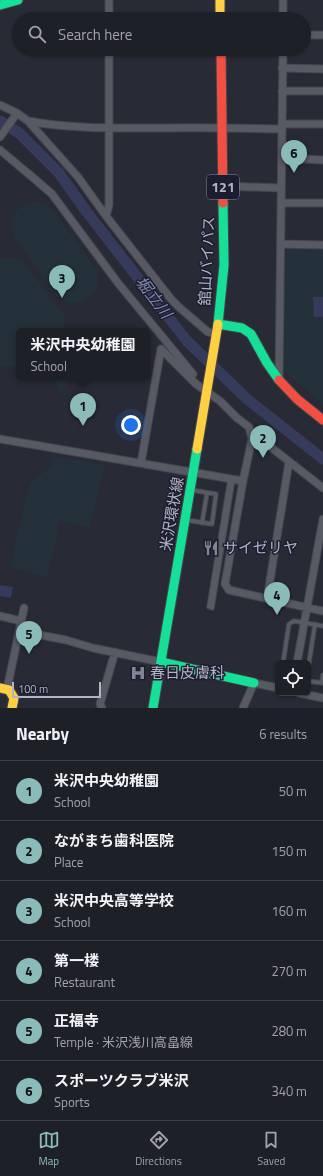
<!DOCTYPE html>
<meta charset="utf-8">
<style>
body{margin:0;font-family:"Titillium Web","Noto Sans JP",sans-serif;background:#2b2d34;color:#f1f3f6}
.controls{position:absolute;right:12px;bottom:12px;display:grid;overflow:hidden;border-radius:6px;box-shadow:0 1px 3px #0004}
.controls button{width:36px;height:36px;display:grid;place-items:center;padding:0;border:0;border-bottom:1px solid #3c3e45;background:#1e2028;color:#f1f3f6;font:20px sans-serif}
.scale{position:absolute;left:12px;bottom:10px;width:89px;box-sizing:border-box;padding-left:4px;border:2px solid #b2b4c6;border-top:0;font-size:11px;line-height:14px;white-space:nowrap;color:#b2b4c6;-webkit-text-stroke:3px #1c1e2f;paint-order:stroke}
.you{position:absolute;left:131px;top:425px;width:14px;height:14px;margin:-10px;border:3px solid #fff;border-radius:50%;background:#1a73e8;box-shadow:0 0 0 6px #1a73e833}
.badge{display:grid;place-items:center;width:26px;height:26px;border-radius:50%;background:#8bbbb9;color:#111;font-size:13px;font-weight:700}
.pin{position:absolute;translate:-50% -33px;filter:drop-shadow(0 1px 2px #0008)}
.pin::after{content:'';position:absolute;top:21px;width:14px;height:12px;background:inherit;clip-path:polygon(0 0,100% 0,50% 100%)}
.popup{position:absolute;left:16px;top:328px;width:134px;height:52px;box-sizing:border-box;display:grid;place-content:center;border-radius:6px;background:#1e2028;filter:drop-shadow(0 1px 3px #0005);font-size:13px;white-space:nowrap;color:#a1a3a8}
.popup b{font-size:15px;color:#f1f3f6}
.popup::after{content:'';position:absolute;left:50%;top:100%;margin-left:-8px;border:8px solid transparent;border-top-color:#1e2028}
.list{margin:0;padding:0;list-style:none}
h2{display:flex;justify-content:space-between;align-items:center;height:52px;margin:0;padding:0 16px;font-size:17px}
h2 small{font-size:13px;font-weight:400;color:#a1a3a8}
.list li{display:grid;grid-template-columns:26px 1fr auto;gap:12px;align-items:center;box-sizing:border-box;height:60px;padding:0 16px;border-top:1px solid #3c3e45}
.list b{display:block;font-size:15px;white-space:nowrap}
.list p{margin:0;font-size:13px;white-space:nowrap;color:#a1a3a8}
.list em{font-size:13px;font-style:normal;color:#a1a3a8}
.icon{flex:none;width:22px;height:22px;fill:none;stroke:currentColor;stroke-width:2;stroke-linecap:round;stroke-linejoin:round}
.map{position:relative;flex:none;width:323px;height:708px;overflow:hidden}
.search{position:absolute;background:#1e2028;box-shadow:0 1px 3px #0004;left:12px;right:12px;top:12px;height:44px;display:flex;align-items:center;gap:10px;box-sizing:border-box;padding:0 14px;border-radius:22px;color:#a1a3a8;font-size:15px}
.sheet{height:412px;background:#1e2028}
nav{display:flex;justify-content:space-around;align-items:center;box-sizing:border-box;height:56px;border-top:1px solid #3c3e45;background:#1e2028;font-size:11px;color:#a1a3a8}
nav a{display:grid;justify-items:center;gap:2px}
nav .on{color:#8bbbb9}
.map>svg:first-child{display:block}
</style>
<div class="map">
<svg width="323" height="708" viewBox="0 0 323 708">
<rect width="100%" height="100%" fill="#282a35"/>
<path fill="#25313a" d="M 34,202 L 46,204 L 53,210 L 97,270 C 99,281 98,292 89,298 C 80,306 67,305 58,297 C 53,293 49,285 45,280 C 36,267 26,253 16,240 C 7,222 13,205 34,202 Z
M 284,247 L 323,248 L 323,404 L 284,371 Z
M 4,258 L 11,258 L 23,262 L 65,316 L 64,331 L 19,331 L 19,368 L 0,366 L 0,259 Z
M 50,377 L 62,377 L 68,384 L 61,391 Z
M 53,456 L 105,465 L 90,528 L 60,521 L 47,577 L 10,567 L 30,483 L 51,466 Z"/>
<path fill="#363b5c" d="M 313,297 L 323,297 L 323,317 L 314,317 Z
M 0,585 L 13,587 L 11,598 L 0,596 Z"/>
<g fill="none" stroke-linecap="round" stroke-linejoin="round">
<path stroke="#363b5c" stroke-width="11" d="M 0,121 L 19,133 L 59,173 L 86,211 L 187,341 L 247,399 L 323,459"/>
<g stroke="#44464e" stroke-width="5.5">
<path id="lane" d="M 186,520 L 212,524 L 216,494 L 191,490
M 202,523 L 207,493
M 209,607 L 230,479
M 212,608 L 233,479
M 283,663 L 289,624 L 294,621 L 323,626
M 308,669 L 315,624
M 308,681 L 323,683
M 322,682 L 323,675"/>
</g>
<g stroke="#44464e" stroke-width="9">
<path id="street" d="M 109,19 L 109,0
M 283,19 L 283,0
M 304,35 L 323,35
M 282,68 L 323,69
M 282,91 L 323,91
M 0,105 L 17,113 L 28,121 L 78,177 L 106,216 L 171,299 L 180,308 L 208,332 L 216,334
M 28,121 C 71,129 116,128 160,128 C 200,127 241,128 282,129
M 282,124 L 323,124
M 0,137 L 17,113
M 0,150 L 37,181 L 52,194 L 118,283 L 193,374
M 282,158 L 323,160
M 223,186 L 281,188
M 281,203 L 323,203
M 106,216 L 109,205 L 109,49
M 281,244 L 323,245
M 161,349 L 196,384 L 220,401 L 237,418 L 249,427 L 252,439 L 243,481 L 225,584 L 229,590 L 323,611
M 279,378 L 283,49
M 0,439 L 243,481
M 252,439 L 268,445 L 323,488
M 141,463 L 161,349
M 267,599 L 289,462
M 0,616 L 21,621
M 19,631 L 66,640 L 93,648 L 161,662
M 297,663 L 323,519
M 7,689 L 24,608
M 299,693 L 323,698
M 102,708 L 100,704 L 115,652
M 243,708 L 254,683 L 278,688"/>
</g>
<g stroke="#44464e" stroke-width="11">
<path id="fast" d="M 0,5 L 18,0
M 223,203 L 224,265 L 218,324 L 242,328 L 251,334 L 267,363 L 279,380
M 161,662 L 254,683
M 153,708 L 197,449"/>
</g>
<g stroke="#44464e" stroke-width="11">
<path id="slow" d="M 220,0 L 220,19
M 197,449 L 218,324
M 0,688 L 9,690 L 14,698 L 12,708"/>
</g>
<g stroke="#44464e" stroke-width="11">
<path id="jam" d="M 221,49 L 223,203
M 279,380 L 297,399 L 323,420"/>
</g>
<use href="#lane" stroke="#575963" stroke-width="3.5"/>
<use href="#street" stroke="#575963" stroke-width="7"/>
<use href="#fast" stroke="#16e098" stroke-width="9"/>
<use href="#slow" stroke="#ffcf43" stroke-width="9"/>
<use href="#jam" stroke="#f24e42" stroke-width="9"/>
</g>
<defs>
<g id="restaurant-bare" transform="scale(1.2)"><path d="M-5-6h1v4h1v-4h1v4h1v-4h1v5L-1.5 .5V6h-2V.5L-5-1ZM5-6V6H3V1.5H1.5Q1.5-4 5-6Z" fill="#828493" stroke="#1c1e2f" stroke-width="2.5" paint-order="stroke"/></g>
<g id="hospital-bare" transform="scale(1.2)"><path d="M-5-5h3v3.5h4V-5h3V5h-3V1.5h-4V5h-3Z" fill="#828493" stroke="#1c1e2f" stroke-width="2.5" paint-order="stroke"/></g>
</defs>
<g fill-rule="evenodd">
<use href="#restaurant-bare" x="211" y="548"/>
<use href="#hospital-bare" x="138" y="673"/>
</g>
<g text-anchor="middle" stroke-width="3" stroke-linejoin="round" paint-order="stroke">
<rect fill="#1c1e2f" stroke="#858799" stroke-width="1" x="207" y="175" width="32" height="24" rx="3"/>
<g font-size="14" font-weight="bold" fill="#b2b4c6">
<text x="223" y="192">121</text>
</g>
<g font-size="15" fill="#b2b4c6" stroke="#1c1e2f">
<text transform="translate(207 261) rotate(-87)" y="5">舘山バイパス</text>
<text transform="translate(172 514) rotate(-80)" y="5">米沢環状線</text>
</g>
<g font-size="15" fill="#b2b4c6" stroke="#1c1e2f" text-anchor="start">
<text x="223" y="553">サイゼリヤ</text>
<text x="150" y="678">春日皮膚科</text>
</g>
<g font-size="16" font-style="italic" fill="#8289b2" stroke="#1c1e2f">
<text transform="translate(154 297) rotate(53)" y="6">堀立川</text>
</g>
</g>
</svg>
<div class="controls">
<button><svg class="icon" aria-label="locate" viewBox="0 0 24 24"><circle cx="12" cy="12" r="6"/><path d="M12 2v4M12 18v4M2 12h4M18 12h4"/></svg></button>
</div>
<div class="scale">100 m</div>
<div class="you"></div>
<div class="pin badge" style="left:83px;top:426px">1</div>
<div class="popup"><b>米沢中央幼稚園</b>School</div>
<div class="pin badge" style="left:263px;top:458px">2</div>
<div class="pin badge" style="left:62px;top:298px">3</div>
<div class="pin badge" style="left:277px;top:615px">4</div>
<div class="pin badge" style="left:29px;top:654px">5</div>
<div class="pin badge" style="left:294px;top:173px">6</div>
<div class="search"><svg class="icon" aria-label="search" viewBox="0 0 24 24"><circle cx="10" cy="10" r="6"/><path d="M15 15l6 6"/></svg>Search here</div>
</div>
<section class="sheet">
<h2>Nearby<small>6 results</small></h2>
<ul class="list">
<li><span class="badge">1</span><div><b>米沢中央幼稚園</b><p>School</p></div><em>50 m</em></li>
<li><span class="badge">2</span><div><b>ながまち歯科医院</b><p>Place</p></div><em>150 m</em></li>
<li><span class="badge">3</span><div><b>米沢中央高等学校</b><p>School</p></div><em>160 m</em></li>
<li><span class="badge">4</span><div><b>第一楼</b><p>Restaurant</p></div><em>270 m</em></li>
<li><span class="badge">5</span><div><b>正福寺</b><p>Temple · 米沢浅川高畠線</p></div><em>280 m</em></li>
<li><span class="badge">6</span><div><b>スポーツクラブ米沢</b><p>Sports</p></div><em>340 m</em></li>
</ul>
</section>
<nav>
<a class="on"><svg class="icon" aria-label="map" viewBox="0 0 24 24"><path d="M3 6l6-2 6 2 6-2v14l-6 2-6-2-6 2zM9 4v14M15 6v14"/></svg>Map</a>
<a><svg class="icon" aria-label="directions" viewBox="0 0 24 24"><path d="M12 3l9 9-9 9-9-9zM9 14v-3h6M13 9l2 2-2 2"/></svg>Directions</a>
<a><svg class="icon" aria-label="saved" viewBox="0 0 24 24"><path d="M7 4h10v16l-5-4-5 4z"/></svg>Saved</a>
</nav>
